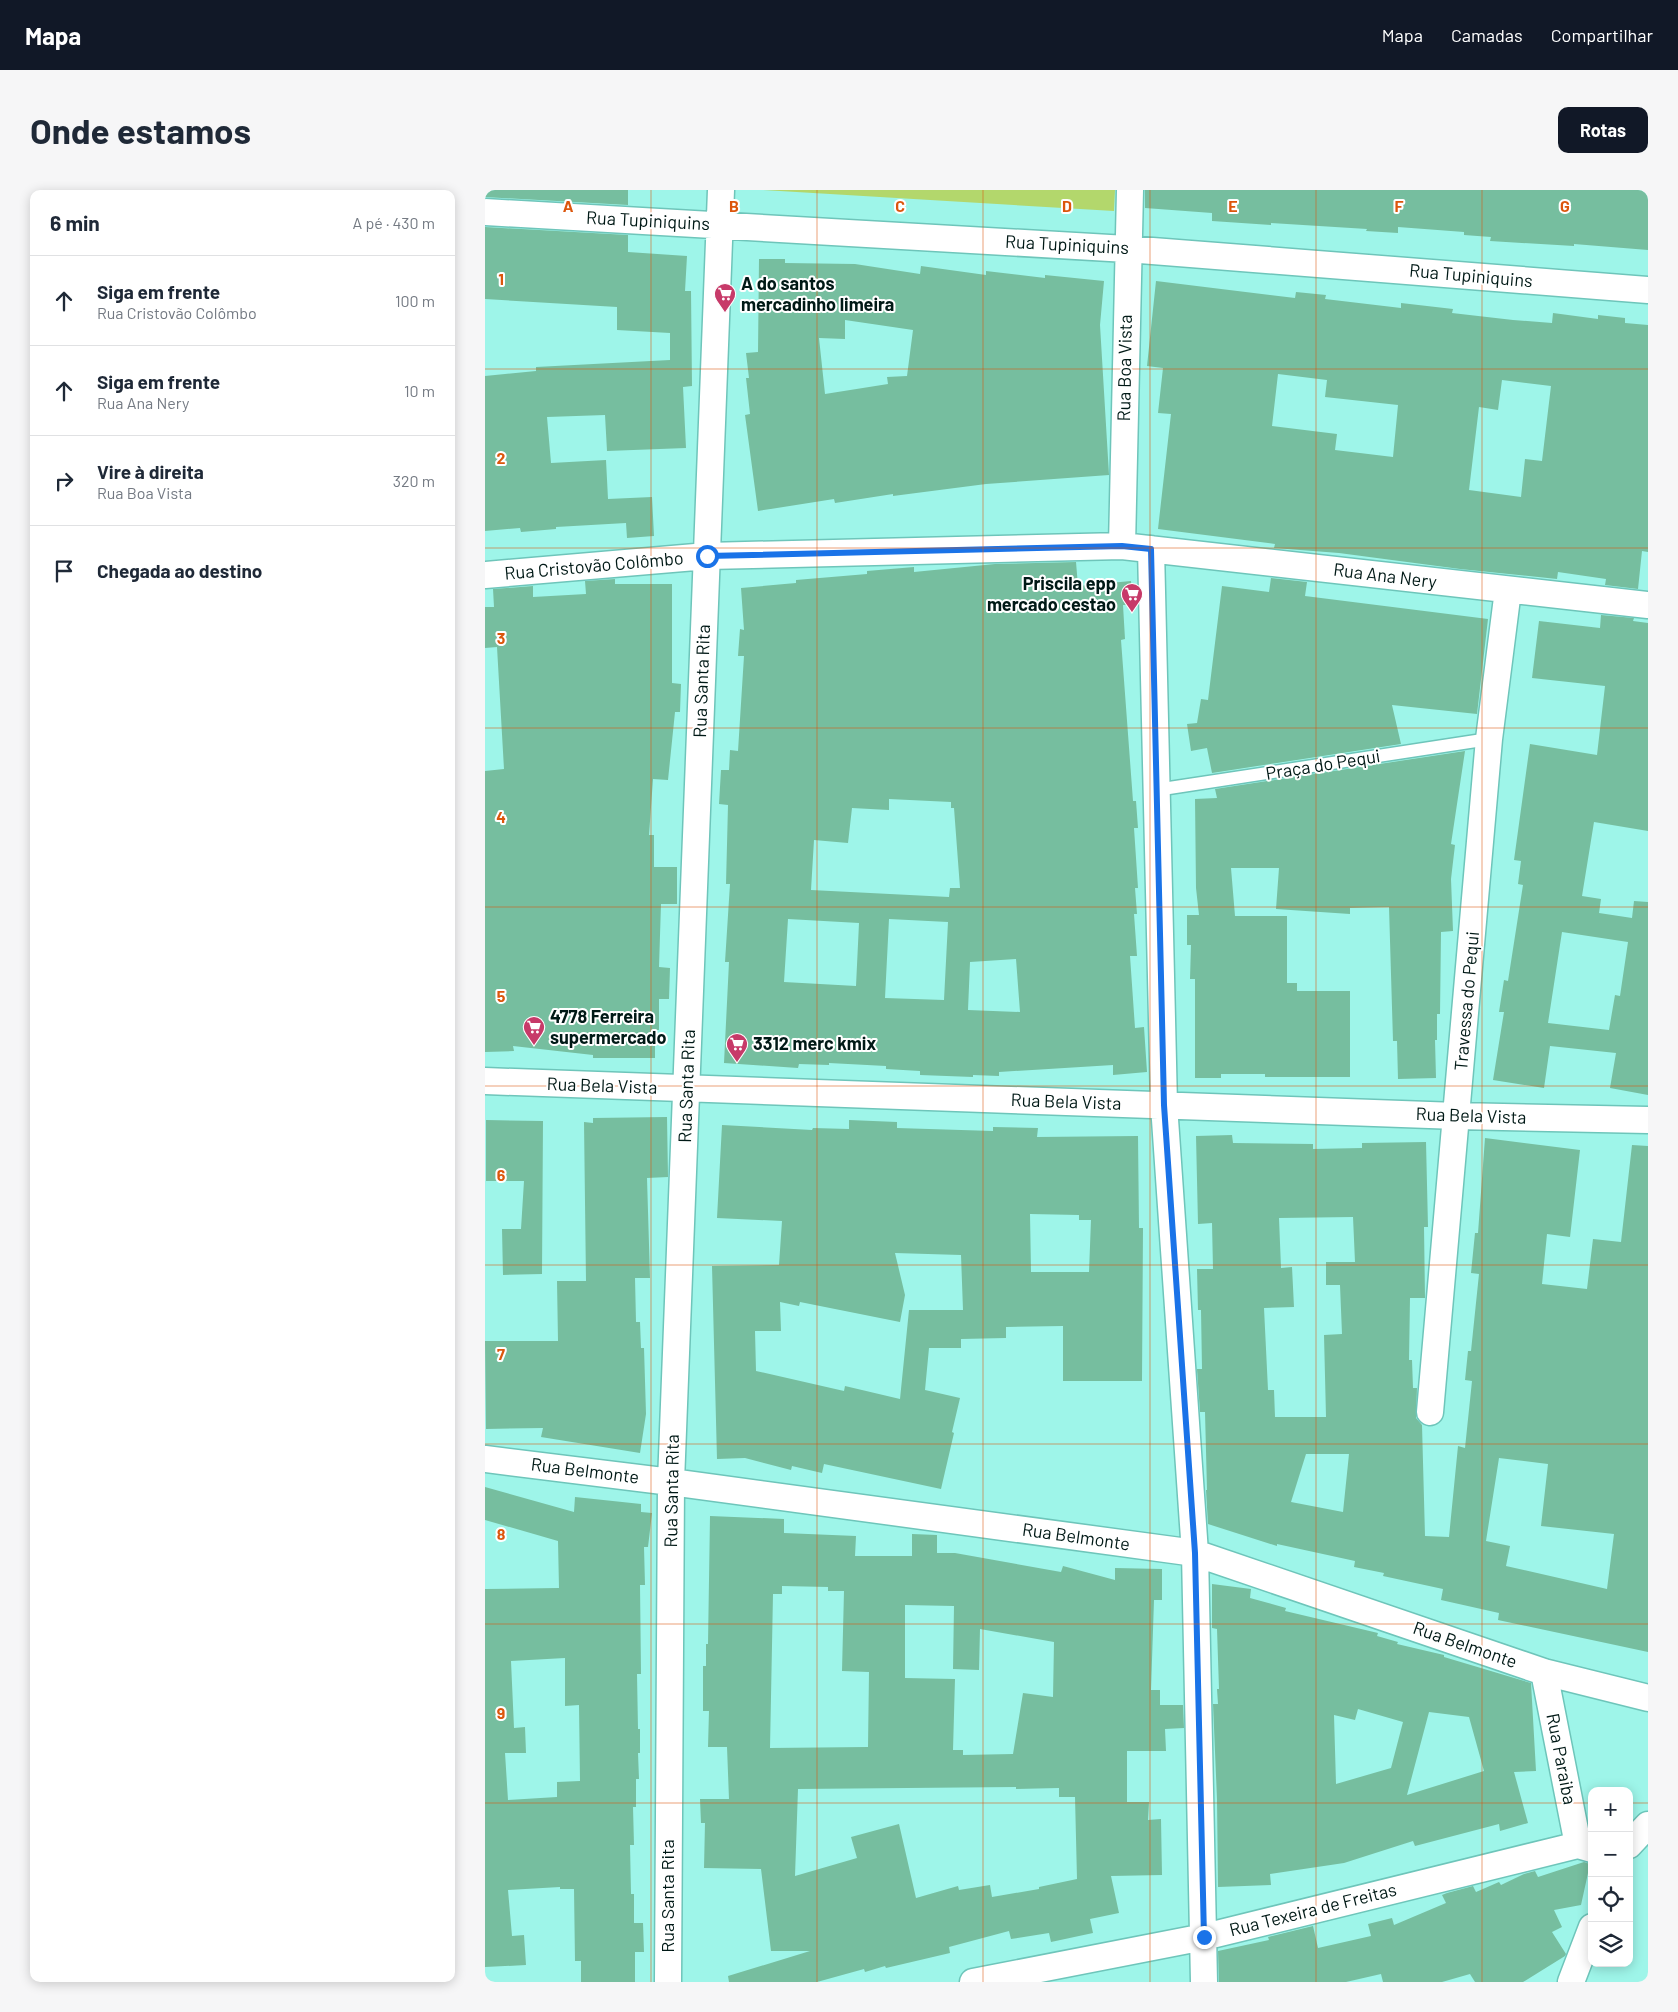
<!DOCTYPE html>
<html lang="pt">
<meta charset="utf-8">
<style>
body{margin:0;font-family:Barlow,sans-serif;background:#f6f6f7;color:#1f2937}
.controls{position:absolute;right:15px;bottom:15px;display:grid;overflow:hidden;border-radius:10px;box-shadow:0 2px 12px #0003}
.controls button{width:45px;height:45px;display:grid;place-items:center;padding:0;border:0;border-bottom:1px solid #e0e1e3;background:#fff;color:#1f2937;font:25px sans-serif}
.stop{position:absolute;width:15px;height:15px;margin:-11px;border:4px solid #1a73e8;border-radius:50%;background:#fff}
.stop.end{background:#1a73e8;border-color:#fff;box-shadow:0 1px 5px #0008}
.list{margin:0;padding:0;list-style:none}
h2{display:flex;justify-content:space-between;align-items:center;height:65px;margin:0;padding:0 20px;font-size:21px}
h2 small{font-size:16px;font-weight:400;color:#747a83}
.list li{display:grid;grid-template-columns:32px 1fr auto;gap:15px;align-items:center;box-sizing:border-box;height:90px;padding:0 20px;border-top:1px solid #e0e1e3}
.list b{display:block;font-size:19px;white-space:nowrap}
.list p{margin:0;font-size:16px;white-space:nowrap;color:#747a83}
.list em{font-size:16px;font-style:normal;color:#747a83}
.icon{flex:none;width:28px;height:28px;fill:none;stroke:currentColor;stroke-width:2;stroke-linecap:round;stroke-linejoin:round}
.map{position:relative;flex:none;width:1163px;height:1792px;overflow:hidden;border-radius:10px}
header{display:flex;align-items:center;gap:30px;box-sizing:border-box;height:70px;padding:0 25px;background:#111827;color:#fff}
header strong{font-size:24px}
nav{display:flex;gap:28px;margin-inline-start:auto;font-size:18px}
.intro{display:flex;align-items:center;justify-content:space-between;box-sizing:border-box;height:120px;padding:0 30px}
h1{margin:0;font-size:35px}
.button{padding:12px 22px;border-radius:10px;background:#111827;color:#fff;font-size:18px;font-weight:700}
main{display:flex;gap:30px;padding:0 30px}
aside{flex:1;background:#fff;border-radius:10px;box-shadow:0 2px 12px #0003}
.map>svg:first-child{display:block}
</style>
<header>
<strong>Mapa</strong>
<nav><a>Mapa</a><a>Camadas</a><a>Compartilhar</a></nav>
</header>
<div class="intro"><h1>Onde estamos</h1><a class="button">Rotas</a></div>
<main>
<aside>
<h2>6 min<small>A pé · 430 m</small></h2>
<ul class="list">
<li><svg class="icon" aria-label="ahead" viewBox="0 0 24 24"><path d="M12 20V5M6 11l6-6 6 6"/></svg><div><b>Siga em frente</b><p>Rua Cristovão Colômbo</p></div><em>100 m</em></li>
<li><svg class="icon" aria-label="ahead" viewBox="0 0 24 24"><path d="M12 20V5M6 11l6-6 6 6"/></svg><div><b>Siga em frente</b><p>Rua Ana Nery</p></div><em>10 m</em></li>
<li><svg class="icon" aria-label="right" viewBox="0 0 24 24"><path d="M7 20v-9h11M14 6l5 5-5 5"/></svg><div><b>Vire à direita</b><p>Rua Boa Vista</p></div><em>320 m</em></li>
<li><svg class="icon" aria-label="arrive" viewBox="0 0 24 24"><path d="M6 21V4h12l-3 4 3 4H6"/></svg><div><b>Chegada ao destino</b></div></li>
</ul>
</aside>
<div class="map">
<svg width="1163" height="1792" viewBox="0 0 1163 1792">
<rect width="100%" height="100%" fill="#9ef5e9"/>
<path fill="#b3d76c" d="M 278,0 L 630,0 L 629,21 Z"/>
<path fill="#76be9f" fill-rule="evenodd" d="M 0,0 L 143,0 L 143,15 L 0,7 Z
M 660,0 L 1163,0 L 1163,60 L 1089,54 L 1089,56 L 1005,51 L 1006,47 L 979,45 L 979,42 L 913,37 L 913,43 L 881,41 L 882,39 L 786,33 L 786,35 L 727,31 L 727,23 L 660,18 Z
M 0,37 L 143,45 L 143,62 L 202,66 L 200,101 L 206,101 L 207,196 L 198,197 L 201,258 L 122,261 L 120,225 L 62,227 L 66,273 L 121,270 L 123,309 L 167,307 L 169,346 L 142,348 L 141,333 L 71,337 L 71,339 L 36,342 L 35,338 L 0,341 L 0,186 L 51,181 L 51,177 L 185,170 L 185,143 L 132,140 L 132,117 L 0,109 Z
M 274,69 L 300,69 L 300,73 L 370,74 L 435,84 L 436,76 L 501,85 L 501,81 L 560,88 L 560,85 L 619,91 L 615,135 L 624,285 L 501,294 L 408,306 L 408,304 L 350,313 L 349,309 L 273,321 L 260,225 L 265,224 L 261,188 L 264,188 L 261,163 L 273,162 ZM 360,130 L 428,140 L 422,186 L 402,187 L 403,194 L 340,204 L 334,148 L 360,149 Z
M 671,91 L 810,108 L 811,102 L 841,105 L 840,109 L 916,118 L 916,113 L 968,119 L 967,123 L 1028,130 L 1067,133 L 1068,123 L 1113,129 L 1113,125 L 1140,128 L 1140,133 L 1163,135 L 1163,362 L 1157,361 L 1153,399 L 1120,395 L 1121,389 L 1073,382 L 1072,389 L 975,379 L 854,363 L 789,358 L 790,354 L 673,339 L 686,224 L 673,223 L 678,178 L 662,176 ZM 793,184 L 842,190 L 840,207 L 913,215 L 908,267 L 850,260 L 852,244 L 787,236 ZM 1017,190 L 1066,196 L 1057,271 L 1040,269 L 1036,307 L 984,300 L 994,217 L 1013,220 Z
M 591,372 L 593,396 L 646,391 L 648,415 L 638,415 L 640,449 L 636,450 L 648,611 L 651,611 L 653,638 L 649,638 L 653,698 L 650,698 L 652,724 L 649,724 L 652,766 L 645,766 L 650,838 L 659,837 L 662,882 L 628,885 L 628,875 L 514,882 L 514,886 L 488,885 L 488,887 L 435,885 L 435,881 L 401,879 L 401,876 L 344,873 L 344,875 L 314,874 L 313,878 L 239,873 L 244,772 L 240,772 L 245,694 L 241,694 L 243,615 L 234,614 L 236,580 L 244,580 L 245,560 L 253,561 L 259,466 L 253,466 L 255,439 L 259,440 L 256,398 L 311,393 L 311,390 L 382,384 L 382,381 L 429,377 L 429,382 L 510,374 ZM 404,609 L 466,612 L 466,618 L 469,618 L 475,698 L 465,698 L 464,707 L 326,700 L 329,650 L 363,653 L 367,618 L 404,620 ZM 303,729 L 374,733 L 371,796 L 299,792 ZM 404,729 L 463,732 L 459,810 L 400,808 ZM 531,769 L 535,822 L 483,820 L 485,772 Z
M 786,388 L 822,392 L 820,406 L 1003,429 L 992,524 L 907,515 L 916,554 L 727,583 L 722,558 L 706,561 L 702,534 L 712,533 L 716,509 L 723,510 L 737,396 L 784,402 Z
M 130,389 L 130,394 L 187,394 L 187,493 L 196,494 L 195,522 L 190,522 L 183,590 L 168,589 L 164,645 L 169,645 L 169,677 L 192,677 L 192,714 L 176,714 L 174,777 L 185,778 L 184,809 L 174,809 L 174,840 L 170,840 L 170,868 L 108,868 L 108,865 L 28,856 L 29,861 L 0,862 L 0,581 L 19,579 L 12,457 L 0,458 L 0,417 L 9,417 L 8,399 L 48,396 L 48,407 L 101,404 L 100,391 Z
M 1116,425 L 1149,428 L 1148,431 L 1163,433 L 1163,641 L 1109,632 L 1097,706 L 1116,709 L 1114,723 L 1147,728 L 1149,711 L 1163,712 L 1163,905 L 1125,898 L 1131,863 L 1065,856 L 1059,898 L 1008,890 L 1019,822 L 1014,822 L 1019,790 L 1023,791 L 1038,695 L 1033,694 L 1036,671 L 1029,670 L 1045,554 L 1112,565 L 1120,496 L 1047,488 L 1054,431 L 1115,438 ZM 1077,742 L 1143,752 L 1135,806 L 1130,805 L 1124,840 L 1063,833 Z
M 980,561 L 966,654 L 970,655 L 966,689 L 968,741 L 956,742 L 955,824 L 952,824 L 952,850 L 950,850 L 951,888 L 913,889 L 912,851 L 908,851 L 904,717 L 865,718 L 865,724 L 791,719 L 794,678 L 746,678 L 750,726 L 802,726 L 802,793 L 812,793 L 812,801 L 865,801 L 865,887 L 780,887 L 780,884 L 736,884 L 736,888 L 710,888 L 710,789 L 705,789 L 706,755 L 702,755 L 702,725 L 714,725 L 711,698 L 710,609 L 732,608 L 730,599 Z
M 182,927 L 183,987 L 162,988 L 165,1088 L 150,1088 L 151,1132 L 155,1132 L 156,1158 L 159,1158 L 161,1224 L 155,1263 L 56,1247 L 58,1238 L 1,1239 L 0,1151 L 73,1151 L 72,1091 L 101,1091 L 99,932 L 108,933 L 108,928 Z
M 1,930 L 58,931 L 57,1084 L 18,1085 L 17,1039 L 36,1039 L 39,991 L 1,991 Z
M 364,930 L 412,932 L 412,938 L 508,941 L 508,937 L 553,938 L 552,947 L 653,946 L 654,1038 L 658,1038 L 657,1191 L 578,1191 L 578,1136 L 521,1137 L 521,1148 L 476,1149 L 476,1158 L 444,1158 L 440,1200 L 475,1208 L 467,1242 L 469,1243 L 456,1299 L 339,1274 L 337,1283 L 307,1276 L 306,1280 L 260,1268 L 232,1269 L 227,1076 L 294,1075 L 297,1031 L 232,1028 L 237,935 L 327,940 L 328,938 L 364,939 ZM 545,1024 L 594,1025 L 594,1030 L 606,1030 L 604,1082 L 546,1082 ZM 410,1063 L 476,1065 L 478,1120 L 424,1120 L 415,1209 L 360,1196 L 359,1201 L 271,1181 L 270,1141 L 296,1141 L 295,1112 L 314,1116 L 315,1112 L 415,1132 L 420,1105 Z
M 747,945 L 748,953 L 828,954 L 828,959 L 877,958 L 877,953 L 941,952 L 943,1037 L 939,1037 L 940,1108 L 925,1108 L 924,1170 L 927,1170 L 928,1198 L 932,1198 L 931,1228 L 937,1235 L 940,1346 L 964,1347 L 973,1256 L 980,1258 L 987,1191 L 980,1190 L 983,1161 L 986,1161 L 994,1084 L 986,1083 L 990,1043 L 993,1043 L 1000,948 L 1095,960 L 1085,1047 L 1062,1044 L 1057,1094 L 1102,1099 L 1108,1049 L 1136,1052 L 1147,955 L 1163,956 L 1163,1462 L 1013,1430 L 1014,1423 L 956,1410 L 958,1399 L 898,1386 L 899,1383 L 869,1377 L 870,1371 L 792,1354 L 792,1356 L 723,1334 L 721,1300 L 722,1300 L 720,1222 L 715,1222 L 712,1179 L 717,1179 L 716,1120 L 713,1120 L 712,1079 L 728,1079 L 727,1033 L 713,1034 L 711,946 ZM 868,1027 L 870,1072 L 841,1072 L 841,1095 L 855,1095 L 857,1144 L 839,1145 L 841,1227 L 790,1227 L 789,1200 L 783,1200 L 779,1118 L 809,1117 L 807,1077 L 796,1078 L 794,1028 ZM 821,1264 L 864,1264 L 858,1322 L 806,1312 ZM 1014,1268 L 1063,1274 L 1056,1336 L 1129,1344 L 1122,1399 L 1021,1376 L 1025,1356 L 1001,1351 Z
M 0,1297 L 89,1322 L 90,1307 L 156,1314 L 156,1322 L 167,1323 L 163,1357 L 159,1357 L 160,1395 L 155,1395 L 156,1484 L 152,1484 L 153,1539 L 155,1539 L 155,1563 L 153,1563 L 154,1589 L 151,1589 L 151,1617 L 148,1617 L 149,1655 L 145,1655 L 146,1704 L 149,1704 L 149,1733 L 158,1733 L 159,1762 L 150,1762 L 150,1792 L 96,1792 L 96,1771 L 90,1771 L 89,1699 L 75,1699 L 75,1697 L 23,1700 L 27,1746 L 39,1745 L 41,1775 L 0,1777 L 0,1399 L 74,1398 L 73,1351 L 0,1330 ZM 80,1468 L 80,1516 L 94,1515 L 95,1591 L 72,1592 L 72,1607 L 23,1610 L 20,1563 L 41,1563 L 40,1537 L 29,1538 L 26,1471 Z
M 225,1326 L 299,1329 L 299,1343 L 371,1346 L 370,1366 L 427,1366 L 427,1344 L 452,1345 L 452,1363 L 470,1363 L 576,1382 L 578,1376 L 630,1390 L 630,1378 L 677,1379 L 677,1410 L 669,1410 L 666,1500 L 675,1500 L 675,1515 L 698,1515 L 699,1538 L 680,1539 L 681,1561 L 642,1561 L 642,1612 L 664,1612 L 663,1630 L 676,1629 L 677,1685 L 626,1686 L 634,1723 L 605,1729 L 608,1743 L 566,1752 L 564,1743 L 526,1749 L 524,1741 L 464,1757 L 465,1763 L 401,1778 L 400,1776 L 380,1782 L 379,1779 L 332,1792 L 244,1792 L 243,1786 L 325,1761 L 286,1761 L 276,1679 L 219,1678 L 220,1633 L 216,1633 L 215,1609 L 244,1609 L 242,1557 L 223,1557 L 224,1521 L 218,1521 L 218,1476 L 221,1476 L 221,1454 L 223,1454 ZM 297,1396 L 343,1397 L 343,1401 L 359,1401 L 357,1481 L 384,1482 L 383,1557 L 285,1558 L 288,1404 L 297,1404 ZM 420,1415 L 469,1416 L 468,1479 L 494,1480 L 495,1439 L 569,1452 L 568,1507 L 538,1503 L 528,1564 L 478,1565 L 478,1560 L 468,1560 L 470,1489 L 420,1488 ZM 531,1597 L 531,1599 L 574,1598 L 574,1607 L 590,1607 L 592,1689 L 554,1697 L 554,1699 L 507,1707 L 505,1695 L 474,1700 L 473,1696 L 431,1708 L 414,1634 L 366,1647 L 372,1668 L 310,1686 L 313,1599 Z
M 727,1394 L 766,1399 L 765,1408 L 801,1418 L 800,1421 L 893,1443 L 892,1446 L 913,1452 L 912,1454 L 959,1465 L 959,1467 L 1046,1493 L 1051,1581 L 1029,1582 L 1043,1633 L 1015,1641 L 1014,1634 L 930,1656 L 928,1651 L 859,1673 L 785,1684 L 786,1695 L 733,1697 L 732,1609 L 728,1514 L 733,1514 L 732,1499 L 734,1499 L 732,1439 L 727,1438 ZM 873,1519 L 918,1532 L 906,1578 L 851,1594 L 849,1525 L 870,1530 ZM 944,1522 L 984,1527 L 999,1581 L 922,1605 Z
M 1099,1672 L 1105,1674 L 1096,1715 L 1069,1720 L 1077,1737 L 1067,1742 L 1081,1764 L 1080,1766 L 1038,1792 L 990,1792 L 985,1784 L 957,1792 L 898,1792 L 896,1784 L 861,1792 L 734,1792 L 733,1761 L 784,1750 L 783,1747 L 828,1736 L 833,1758 L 886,1746 L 883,1734 L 907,1728 L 909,1735 L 961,1713 L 957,1705 L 962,1703 L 988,1696 L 991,1702 L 1014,1692 L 1016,1695 L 1039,1684 L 1050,1681 L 1053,1687 Z"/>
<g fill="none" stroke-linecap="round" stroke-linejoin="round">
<g stroke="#6ec5ba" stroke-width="15">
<path id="lane" d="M 671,600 L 1004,549"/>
</g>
<g stroke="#6ec5ba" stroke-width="29">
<path id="street" d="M 0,22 L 642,59 L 1163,100
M 637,356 L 645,0
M 666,359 L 679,915 L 710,1363 L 719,1792
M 0,385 L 222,366 L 637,356 L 1163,415
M 0,891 L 972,926 L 1163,930
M 945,1222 L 1004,549 L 1023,400
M 0,1269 L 186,1292 L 710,1363 L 1059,1482 L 1163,1508
M 1059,1482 L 1093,1655
M 1144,1655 L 1163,1635
M 183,1792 L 186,1292 L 236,0
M 488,1792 L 719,1747 L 1093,1655 L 1107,1659
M 1086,1792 L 1107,1737"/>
</g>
<use href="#lane" stroke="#fff" stroke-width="12"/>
<use href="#street" stroke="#fff" stroke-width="26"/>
</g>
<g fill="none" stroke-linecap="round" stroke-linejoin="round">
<path stroke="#1a73e8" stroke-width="6" d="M 222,366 L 637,356 L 666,359 L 679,915 L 710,1363 L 719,1747"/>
</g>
<path fill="none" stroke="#dc560c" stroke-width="1" stroke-opacity="0.55" d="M 166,0 L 166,1792M 332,0 L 332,1792M 498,0 L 498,1792M 665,0 L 665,1792M 831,0 L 831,1792M 997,0 L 997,1792M 0,179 L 1163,179M 0,358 L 1163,358M 0,538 L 1163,538M 0,717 L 1163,717M 0,896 L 1163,896M 0,1075 L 1163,1075M 0,1254 L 1163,1254M 0,1434 L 1163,1434M 0,1613 L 1107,1613M 1144,1613 L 1163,1613"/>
<defs>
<g id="supermarket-pin" transform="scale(1.125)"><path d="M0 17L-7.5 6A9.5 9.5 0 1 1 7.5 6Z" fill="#c73a69" stroke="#fff"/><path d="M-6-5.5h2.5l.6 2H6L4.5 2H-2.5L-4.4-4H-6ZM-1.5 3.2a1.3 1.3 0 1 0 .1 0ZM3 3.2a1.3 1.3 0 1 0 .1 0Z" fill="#fff"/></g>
</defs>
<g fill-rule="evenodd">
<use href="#supermarket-pin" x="240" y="104"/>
<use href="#supermarket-pin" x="647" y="404"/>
<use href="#supermarket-pin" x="49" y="837"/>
<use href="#supermarket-pin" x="252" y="854"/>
</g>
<g text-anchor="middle" stroke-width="4" stroke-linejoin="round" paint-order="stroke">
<g font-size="18" fill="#001916" stroke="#fff">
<text transform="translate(163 31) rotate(3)" y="6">Rua Tupiniquins</text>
<text transform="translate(582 55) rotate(3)" y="6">Rua Tupiniquins</text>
<text transform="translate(986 86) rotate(5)" y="6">Rua Tupiniquins</text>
<text transform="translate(640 178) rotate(-89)" y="6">Rua Boa Vista</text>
<text transform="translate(109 376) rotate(-5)" y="6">Rua Cristovão Colômbo</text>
<text transform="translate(900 386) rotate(7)" y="6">Rua Ana Nery</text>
<text transform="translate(217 491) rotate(-88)" y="6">Rua Santa Rita</text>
<text transform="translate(838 575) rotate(-9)" y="6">Praça do Pequi</text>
<text transform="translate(982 811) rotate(-85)" y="6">Travessa do Pequi</text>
<text transform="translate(117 896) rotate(2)" y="6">Rua Bela Vista</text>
<text transform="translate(202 896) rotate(-88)" y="6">Rua Santa Rita</text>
<text transform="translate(581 912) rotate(2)" y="6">Rua Bela Vista</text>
<text transform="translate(986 926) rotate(2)" y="6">Rua Bela Vista</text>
<text transform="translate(100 1281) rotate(7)" y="6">Rua Belmonte</text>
<text transform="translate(187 1301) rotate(-89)" y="6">Rua Santa Rita</text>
<text transform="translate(591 1347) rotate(8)" y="6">Rua Belmonte</text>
<text transform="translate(980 1455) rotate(19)" y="6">Rua Belmonte</text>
<text transform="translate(1076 1569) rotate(79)" y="6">Rua Paraiba</text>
<text transform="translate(183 1706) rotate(-90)" y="6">Rua Santa Rita</text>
<text transform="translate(828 1720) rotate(-14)" y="6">Rua Texeira de Freitas</text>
</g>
<g font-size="18" font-weight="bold" fill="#001916" stroke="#fff" text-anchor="start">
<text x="256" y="100">A do santos<tspan x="256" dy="21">mercadinho limeira</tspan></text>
<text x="631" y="400" text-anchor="end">Priscila epp<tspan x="631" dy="21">mercado cestao</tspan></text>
<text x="65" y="833">4778 Ferreira<tspan x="65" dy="21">supermercado</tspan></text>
<text x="268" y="860">3312 merc kmix</text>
</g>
</g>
<g font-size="16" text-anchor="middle" font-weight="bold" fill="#dc560c" stroke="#fff" stroke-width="4" stroke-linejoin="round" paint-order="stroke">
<text x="83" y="22">A</text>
<text x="249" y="22">B</text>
<text x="415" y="22">C</text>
<text x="582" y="22">D</text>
<text x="748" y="22">E</text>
<text x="914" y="22">F</text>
<text x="1080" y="22">G</text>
<text x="16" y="95">1</text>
<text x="16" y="274">2</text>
<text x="16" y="454">3</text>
<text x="16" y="633">4</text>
<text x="16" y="812">5</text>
<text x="16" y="991">6</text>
<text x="16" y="1170">7</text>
<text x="16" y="1350">8</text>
<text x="16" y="1529">9</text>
</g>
</svg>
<div class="controls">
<button>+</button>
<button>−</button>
<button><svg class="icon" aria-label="locate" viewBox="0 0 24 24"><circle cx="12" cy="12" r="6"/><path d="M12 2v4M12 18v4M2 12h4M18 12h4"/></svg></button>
<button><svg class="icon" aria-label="layers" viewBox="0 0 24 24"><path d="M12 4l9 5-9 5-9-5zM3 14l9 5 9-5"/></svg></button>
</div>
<div class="stop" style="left:222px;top:366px"></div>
<div class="stop end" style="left:719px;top:1747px"></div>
</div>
</main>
